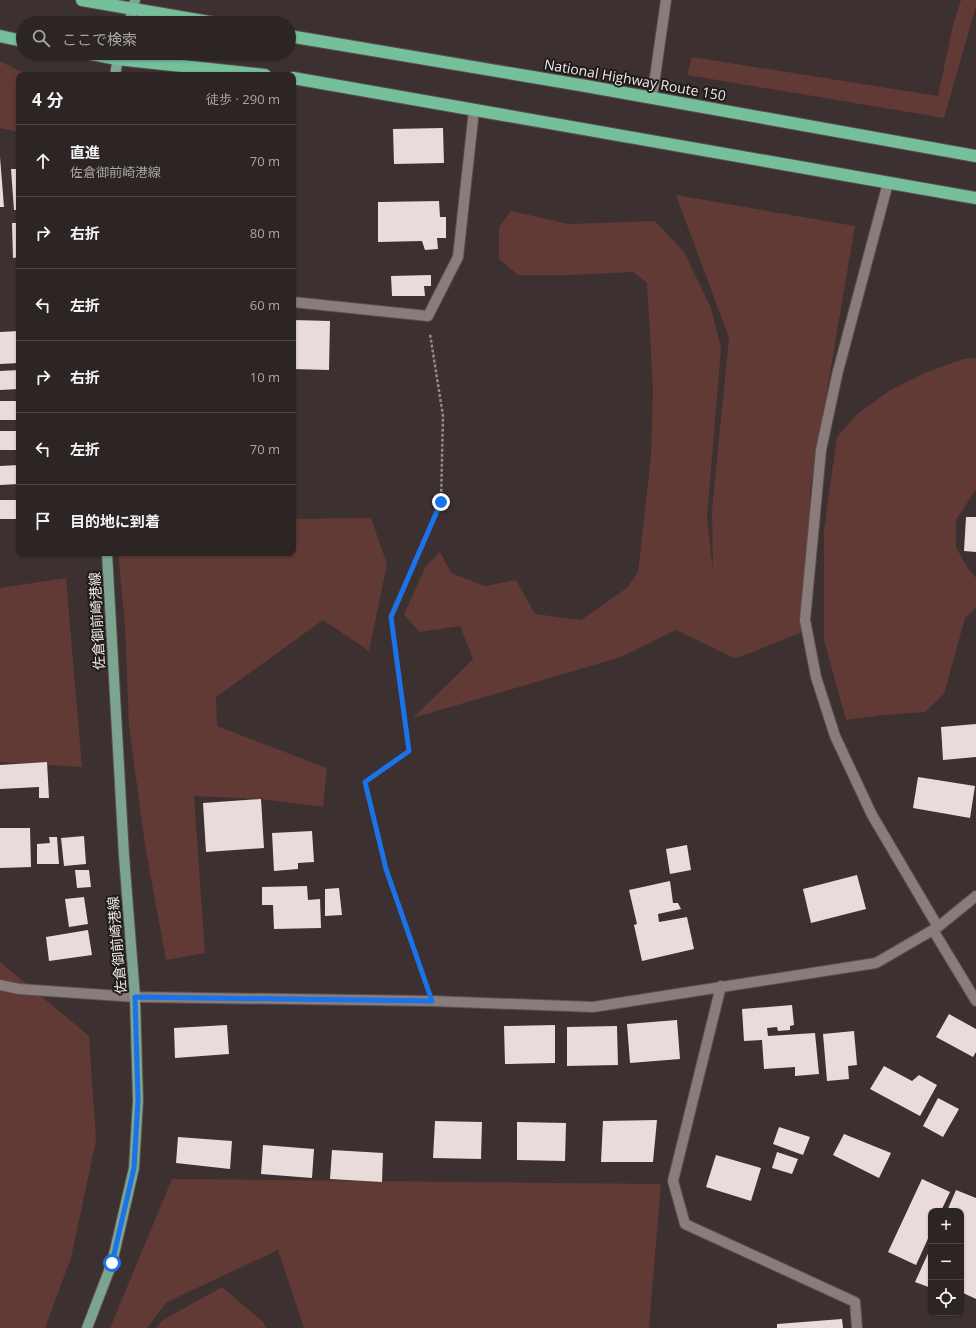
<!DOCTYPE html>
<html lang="ja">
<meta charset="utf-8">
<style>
body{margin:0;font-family:"Open Sans","Noto Sans JP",sans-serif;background:#393131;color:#f1f3f6}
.controls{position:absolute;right:12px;bottom:12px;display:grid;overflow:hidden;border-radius:8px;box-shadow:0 1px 3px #0004}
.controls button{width:36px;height:36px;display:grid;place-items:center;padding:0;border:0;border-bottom:1px solid #484241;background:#2d2524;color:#f1f3f6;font:20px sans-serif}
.stop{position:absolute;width:12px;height:12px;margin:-9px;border:3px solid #1a73e8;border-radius:50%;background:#fff}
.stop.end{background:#1a73e8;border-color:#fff;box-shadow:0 1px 4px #0008}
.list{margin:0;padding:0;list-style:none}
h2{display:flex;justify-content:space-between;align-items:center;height:52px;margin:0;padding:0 16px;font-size:17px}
h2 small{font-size:13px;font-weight:400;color:#a7a5a6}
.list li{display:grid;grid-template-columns:26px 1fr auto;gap:12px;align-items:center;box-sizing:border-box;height:72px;padding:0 16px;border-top:1px solid #484241}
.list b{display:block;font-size:15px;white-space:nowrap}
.list p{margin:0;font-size:13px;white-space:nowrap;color:#a7a5a6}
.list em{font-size:13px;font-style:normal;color:#a7a5a6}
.icon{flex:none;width:22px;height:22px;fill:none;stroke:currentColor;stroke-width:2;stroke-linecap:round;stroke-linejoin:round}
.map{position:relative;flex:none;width:976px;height:1328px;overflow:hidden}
.search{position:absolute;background:#2d2524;box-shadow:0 1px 3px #0004;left:16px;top:16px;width:280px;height:44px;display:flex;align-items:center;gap:10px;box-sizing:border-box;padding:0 14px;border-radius:22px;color:#a7a5a6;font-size:15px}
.panel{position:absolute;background:#2d2524;box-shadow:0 1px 3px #0004;left:16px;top:72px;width:280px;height:484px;border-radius:8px}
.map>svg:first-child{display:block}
</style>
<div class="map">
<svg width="976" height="1328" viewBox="0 0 976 1328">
<rect width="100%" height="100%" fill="#3c3130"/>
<path fill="#613935" d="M 961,0 L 976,0 L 976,6 L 944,118 L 687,75 L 692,57 L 938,96 L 953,25 Z
M 0,61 L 15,69 L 34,75 L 19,75 L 19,132 L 0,128 Z
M 676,195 L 855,226 L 810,490 L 807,630 L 748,654 L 734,658 L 676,630 L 621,657 L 413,718 L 473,659 L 460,626 L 419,632 L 404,614 L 426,566 L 440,552 L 451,573 L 485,586 L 516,580 L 535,614 L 581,620 L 627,588 L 638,572 L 651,456 L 653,388 L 647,283 L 633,272 L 572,275 L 518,275 L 499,259 L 499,227 L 511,211 L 569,224 L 655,221 L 684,252 L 711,308 L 721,348 L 707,517 L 713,571 L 712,510 L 729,338 Z
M 976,358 L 976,489 L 956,520 L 956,547 L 967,567 L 976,578 L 976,608 L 965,618 L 944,694 L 925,712 L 884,715 L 846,720 L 824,640 L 824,529 L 837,437 L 857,414 L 889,391 L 925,373 L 963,359 Z
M 371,518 L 387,564 L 369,651 L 323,620 L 216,697 L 217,726 L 327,768 L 323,807 L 261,799 L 194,796 L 205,953 L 166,960 L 145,845 L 129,726 L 125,625 L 118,553 L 293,553 L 293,519 Z
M 66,578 L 82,767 L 0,762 L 0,588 Z
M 0,962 L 89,1036 L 96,1141 L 71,1258 L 45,1328 L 0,1328 Z
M 172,1179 L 661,1184 L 649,1328 L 304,1328 L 278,1250 L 167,1302 L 147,1328 L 110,1328 Z
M 222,1287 L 262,1321 L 267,1328 L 156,1328 L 163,1320 Z"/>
<path fill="#e9dbd9" d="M 443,128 L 444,163 L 394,164 L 393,129 Z
M 0,157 L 4,207 L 0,207 Z
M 11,169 L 19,169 L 19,210 L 14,210 Z
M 439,201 L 440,217 L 446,217 L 446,238 L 437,238 L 438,249 L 425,250 L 422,241 L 378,242 L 378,202 Z
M 12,223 L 19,223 L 19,257 L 13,258 Z
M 431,275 L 431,286 L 424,286 L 425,296 L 392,296 L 391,276 Z
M 293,320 L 330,321 L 329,370 L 293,369 Z
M 19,331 L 19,363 L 0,364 L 0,332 Z
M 19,370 L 19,389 L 0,390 L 0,371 Z
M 0,401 L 19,401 L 19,420 L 0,420 Z
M 0,431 L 19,431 L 19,450 L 0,450 Z
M 19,465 L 19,484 L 0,485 L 0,466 Z
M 0,500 L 19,500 L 19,519 L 0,519 Z
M 966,517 L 976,517 L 976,552 L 964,551 Z
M 976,724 L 976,757 L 943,760 L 941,727 Z
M 47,762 L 49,798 L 39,798 L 39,787 L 0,789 L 0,765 Z
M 918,777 L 975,786 L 970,818 L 913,808 Z
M 261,799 L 264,848 L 206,852 L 203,803 Z
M 0,828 L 30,828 L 31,867 L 0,868 Z
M 312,831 L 314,862 L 298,863 L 298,869 L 274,871 L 272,833 Z
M 84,836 L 86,864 L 64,866 L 61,838 Z
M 49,837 L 57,837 L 59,864 L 37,864 L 37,844 L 50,843 Z
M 687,845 L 691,870 L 670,874 L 666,849 Z
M 75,870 L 89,870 L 91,887 L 77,888 Z
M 857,875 L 866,909 L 811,923 L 803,889 Z
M 670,881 L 673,903 L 678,903 L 681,909 L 658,914 L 659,922 L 687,917 L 694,949 L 642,961 L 634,925 L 637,924 L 629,890 Z
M 307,886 L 308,900 L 320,899 L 321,928 L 274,929 L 273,905 L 262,905 L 262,887 Z
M 339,888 L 342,915 L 325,916 L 325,889 Z
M 84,897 L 88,924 L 69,927 L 65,899 Z
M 88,930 L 92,955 L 49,961 L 46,937 Z
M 792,1005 L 794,1025 L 790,1026 L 790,1030 L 778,1031 L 777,1027 L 767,1028 L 768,1036 L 815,1033 L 819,1074 L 795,1076 L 795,1067 L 764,1069 L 762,1040 L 744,1041 L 742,1009 Z
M 949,1014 L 976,1029 L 976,1052 L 973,1057 L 936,1037 Z
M 677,1020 L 680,1059 L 630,1063 L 627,1024 Z
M 227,1025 L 229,1054 L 175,1058 L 174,1028 Z
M 555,1025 L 555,1063 L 505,1064 L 504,1026 Z
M 617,1026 L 618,1065 L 567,1066 L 567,1027 Z
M 854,1031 L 857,1065 L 848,1066 L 849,1079 L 827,1081 L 823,1034 Z
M 884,1066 L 912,1081 L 919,1075 L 937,1085 L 920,1116 L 870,1089 Z
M 938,1098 L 959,1109 L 943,1137 L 923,1126 Z
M 657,1120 L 653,1162 L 601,1162 L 603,1121 Z
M 435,1121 L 482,1122 L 481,1159 L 433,1158 Z
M 517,1122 L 566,1123 L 565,1161 L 517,1160 Z
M 779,1127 L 810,1137 L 803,1155 L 773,1144 Z
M 844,1134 L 891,1153 L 879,1178 L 833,1155 Z
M 178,1137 L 232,1141 L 230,1169 L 176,1163 Z
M 263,1145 L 314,1149 L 312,1178 L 261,1174 Z
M 332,1150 L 383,1153 L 382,1182 L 330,1179 Z
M 777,1152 L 798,1159 L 792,1174 L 772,1168 Z
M 716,1155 L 761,1168 L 751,1201 L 706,1187 Z
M 922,1179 L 950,1192 L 941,1211 L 931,1211 L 931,1232 L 916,1265 L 888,1252 Z
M 956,1190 L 976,1198 L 976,1299 L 961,1292 L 961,1211 L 947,1211 Z
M 931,1247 L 931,1288 L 915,1282 Z
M 842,1319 L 843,1328 L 777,1328 L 777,1324 Z"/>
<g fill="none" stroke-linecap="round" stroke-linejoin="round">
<g stroke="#594f4e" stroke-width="12">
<path id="minor" d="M 652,98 L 666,0
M 888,183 L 837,375 L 821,450 L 805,620 L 816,677 L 835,736 L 872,815 L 938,927
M 293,302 L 428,316 L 458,257 L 474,110
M 933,930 L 976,1001
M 0,985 L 19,989 L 135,997 L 432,1001 L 593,1007 L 876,963 L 938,927 L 976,896
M 721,986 L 673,1181 L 685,1224 L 855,1302 L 857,1328"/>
</g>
<g stroke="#594f4e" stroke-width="12">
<path id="major" d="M 129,23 L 135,0
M 115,75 L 119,53
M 87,1328 L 112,1263 L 134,1168 L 138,1100 L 135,997 L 124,856 L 107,553"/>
</g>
<g stroke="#594f4e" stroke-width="14">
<path id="highway" d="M 82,0 L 215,23
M 0,36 L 23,41
M 289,36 L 580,85 L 976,156
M 86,53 L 117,59 L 265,75
M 293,78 L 976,198"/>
</g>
<path stroke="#938988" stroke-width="2.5" stroke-dasharray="3 2" stroke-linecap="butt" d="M 426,983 L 386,869 L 365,782 L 409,751 L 391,617 L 441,502 L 443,416 L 430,334"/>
<use href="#minor" stroke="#897c7a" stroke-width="10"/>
<use href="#major" stroke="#7da48e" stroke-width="10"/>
<use href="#highway" stroke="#75bf9b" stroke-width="12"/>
</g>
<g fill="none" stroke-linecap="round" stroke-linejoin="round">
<path stroke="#1a73e8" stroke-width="5" d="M 112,1263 L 134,1168 L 138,1100 L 135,997 L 432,1001 L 386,869 L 365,782 L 409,751 L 391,617 L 441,502"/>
</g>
<g text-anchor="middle" stroke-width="4" stroke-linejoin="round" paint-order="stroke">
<g font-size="14" fill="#f1e9e8" stroke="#1f1b1a">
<text transform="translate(635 80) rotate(10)" y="5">National Highway Route 150</text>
<text transform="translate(97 621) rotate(-93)" y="5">佐倉御前崎港線</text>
<text transform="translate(117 945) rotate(-95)" y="5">佐倉御前崎港線</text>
</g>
</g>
</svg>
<div class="controls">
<button>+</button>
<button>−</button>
<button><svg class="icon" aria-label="locate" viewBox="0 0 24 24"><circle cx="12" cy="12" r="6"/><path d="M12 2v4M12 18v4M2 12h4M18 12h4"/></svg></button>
</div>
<div class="stop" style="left:112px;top:1263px"></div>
<div class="stop end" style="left:441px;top:502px"></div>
<div class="search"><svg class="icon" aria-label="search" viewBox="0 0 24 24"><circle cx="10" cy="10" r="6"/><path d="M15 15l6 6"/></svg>ここで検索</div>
<section class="panel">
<h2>4 分<small>徒歩 · 290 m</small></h2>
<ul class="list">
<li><svg class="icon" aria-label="ahead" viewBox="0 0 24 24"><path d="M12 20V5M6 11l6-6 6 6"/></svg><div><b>直進</b><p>佐倉御前崎港線</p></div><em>70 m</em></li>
<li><svg class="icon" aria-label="right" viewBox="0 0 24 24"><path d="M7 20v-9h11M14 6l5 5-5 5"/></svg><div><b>右折</b></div><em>80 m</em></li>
<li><svg class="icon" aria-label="left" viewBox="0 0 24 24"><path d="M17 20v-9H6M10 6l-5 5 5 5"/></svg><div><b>左折</b></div><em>60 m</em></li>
<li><svg class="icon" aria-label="right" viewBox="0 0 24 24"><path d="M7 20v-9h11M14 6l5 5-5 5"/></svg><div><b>右折</b></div><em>10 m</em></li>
<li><svg class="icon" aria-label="left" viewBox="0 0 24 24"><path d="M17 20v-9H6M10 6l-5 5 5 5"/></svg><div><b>左折</b></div><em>70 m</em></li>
<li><svg class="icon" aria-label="arrive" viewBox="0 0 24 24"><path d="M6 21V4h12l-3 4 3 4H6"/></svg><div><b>目的地に到着</b></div></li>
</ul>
</section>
</div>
